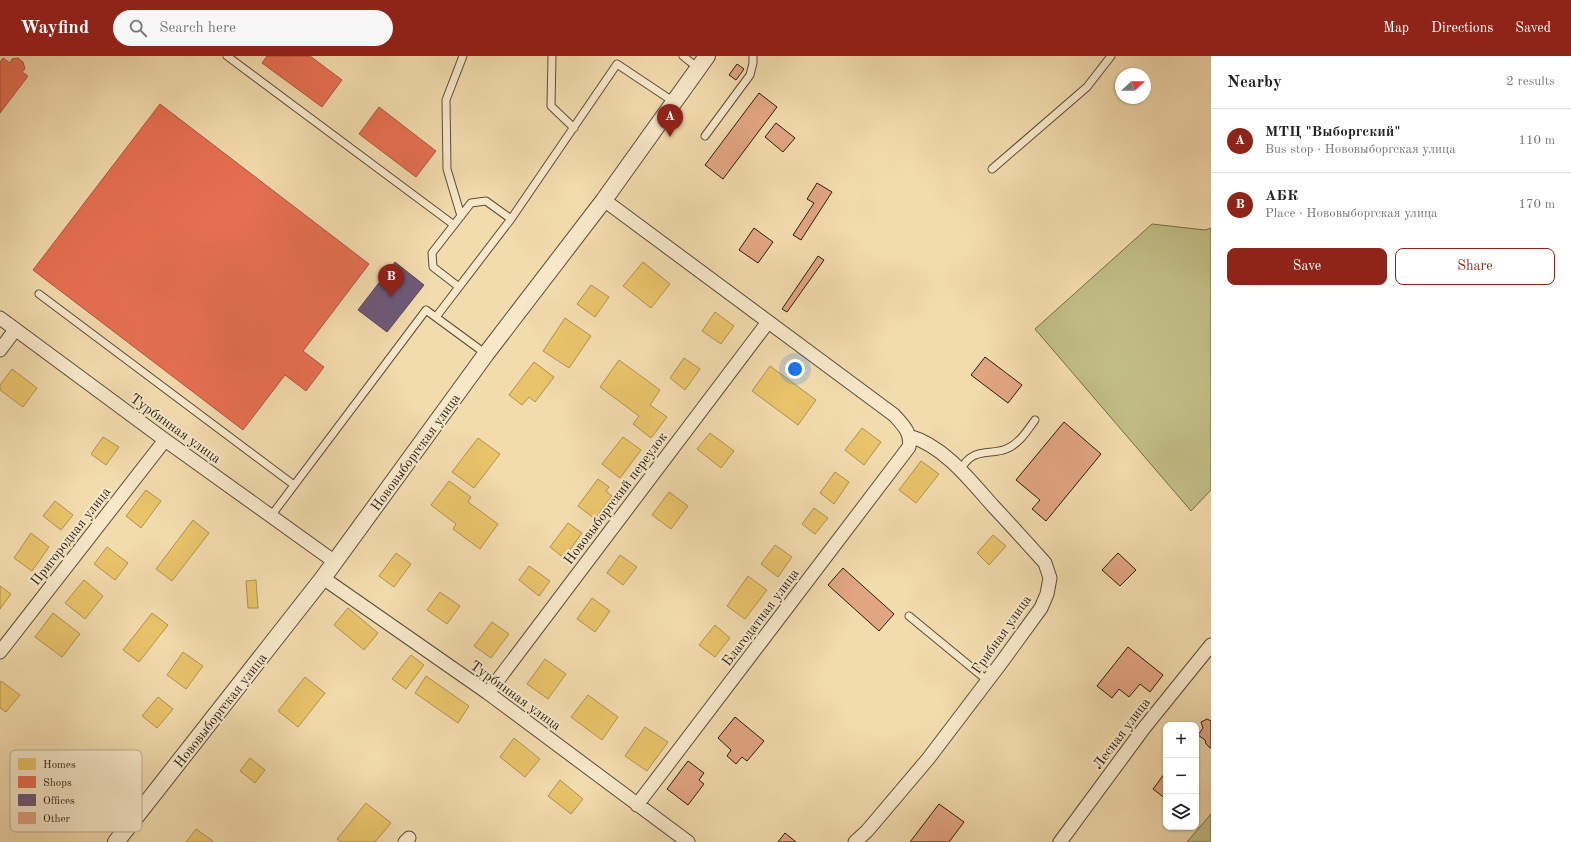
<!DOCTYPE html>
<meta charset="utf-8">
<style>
body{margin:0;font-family:"Old Standard TT",serif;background:#f6f6f6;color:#222}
.controls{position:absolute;right:12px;bottom:12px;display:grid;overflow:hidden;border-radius:8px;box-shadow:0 1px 3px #0004}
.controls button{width:36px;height:36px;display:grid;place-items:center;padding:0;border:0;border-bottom:1px solid #e0e0e0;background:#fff;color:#222;font:20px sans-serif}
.compass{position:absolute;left:1115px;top:12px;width:36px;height:36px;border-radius:50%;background:#fff;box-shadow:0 1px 3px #0004;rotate:69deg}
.you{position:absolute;left:795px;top:313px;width:14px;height:14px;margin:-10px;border:3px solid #fff;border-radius:50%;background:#1a73e8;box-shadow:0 0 0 6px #1a73e833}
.badge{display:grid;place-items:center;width:26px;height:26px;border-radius:50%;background:#8f2418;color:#fff;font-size:13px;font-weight:700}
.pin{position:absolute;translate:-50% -33px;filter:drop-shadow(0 1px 2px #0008)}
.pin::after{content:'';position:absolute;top:21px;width:14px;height:12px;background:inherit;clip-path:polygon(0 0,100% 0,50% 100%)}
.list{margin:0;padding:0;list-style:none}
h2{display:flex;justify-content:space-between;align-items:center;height:52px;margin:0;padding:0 16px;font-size:17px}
h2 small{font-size:13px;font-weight:400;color:#767676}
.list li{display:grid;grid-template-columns:26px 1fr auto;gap:12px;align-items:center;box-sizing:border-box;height:64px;padding:0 16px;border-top:1px solid #e0e0e0}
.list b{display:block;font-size:15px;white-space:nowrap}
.list p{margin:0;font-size:13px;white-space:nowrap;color:#767676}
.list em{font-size:13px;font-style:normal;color:#767676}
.actions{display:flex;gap:8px;padding:12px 16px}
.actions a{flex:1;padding:9px 0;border:1px solid #8f2418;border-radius:8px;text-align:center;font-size:14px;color:#8f2418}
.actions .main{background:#8f2418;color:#fff}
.icon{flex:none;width:22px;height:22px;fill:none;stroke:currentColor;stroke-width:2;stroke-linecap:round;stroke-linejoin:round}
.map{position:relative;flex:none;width:1211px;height:786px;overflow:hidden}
header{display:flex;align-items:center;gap:24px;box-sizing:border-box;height:56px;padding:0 20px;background:#8f2418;color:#fff}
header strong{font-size:19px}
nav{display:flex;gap:22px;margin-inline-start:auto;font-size:14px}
.search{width:280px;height:36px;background:#f6f6f6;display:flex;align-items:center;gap:10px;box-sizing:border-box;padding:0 14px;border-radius:22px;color:#767676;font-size:15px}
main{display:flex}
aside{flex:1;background:#fff}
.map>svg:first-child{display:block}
</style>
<header>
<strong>Wayfind</strong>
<div class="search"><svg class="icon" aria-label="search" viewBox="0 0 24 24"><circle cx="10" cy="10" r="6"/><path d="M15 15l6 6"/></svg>Search here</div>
<nav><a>Map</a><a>Directions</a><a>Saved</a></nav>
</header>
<main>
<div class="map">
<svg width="1211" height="786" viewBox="0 0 1211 786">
<rect width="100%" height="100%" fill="#f2dbad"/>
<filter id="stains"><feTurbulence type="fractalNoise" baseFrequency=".005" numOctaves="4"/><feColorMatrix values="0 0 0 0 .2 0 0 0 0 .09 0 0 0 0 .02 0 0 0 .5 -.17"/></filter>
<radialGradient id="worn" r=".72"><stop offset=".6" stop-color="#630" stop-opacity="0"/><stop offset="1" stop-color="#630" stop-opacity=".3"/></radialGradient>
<path fill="#c1be85" stroke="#746d4c" d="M 1152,168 L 1205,174 L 1211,172 L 1211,434 L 1191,455 L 1035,273 Z
M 1211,758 L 1211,786 L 1187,786 Z"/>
<path fill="#e9c46a" stroke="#af9250" d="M 643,206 L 670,228 L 651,252 L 623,230 Z
M 591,229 L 609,241 L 595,261 L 577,248 Z
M 715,256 L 734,270 L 721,288 L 702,275 Z
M 565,262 L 591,280 L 569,312 L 543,295 Z
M 684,302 L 700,313 L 685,334 L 670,322 Z
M 619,304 L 660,334 L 650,349 L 667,361 L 651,382 L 633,368 L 639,360 L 600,331 Z
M 534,306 L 554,321 L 535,346 L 529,341 L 522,349 L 509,339 Z
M 770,310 L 816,344 L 798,369 L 752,335 Z
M 12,313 L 37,332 L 23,351 L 0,334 L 0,329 Z
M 862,372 L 881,386 L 864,409 L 845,394 Z
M 710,377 L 734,395 L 721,412 L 697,393 Z
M 103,381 L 119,391 L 106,409 L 91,398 Z
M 623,381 L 641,394 L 620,422 L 602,408 Z
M 478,382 L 500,398 L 474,432 L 452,416 Z
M 921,405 L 939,418 L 916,447 L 899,434 Z
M 835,416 L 849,426 L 834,448 L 820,437 Z
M 598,423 L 609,431 L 606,435 L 612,440 L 595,463 L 578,450 Z
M 449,425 L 471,441 L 468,446 L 498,468 L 480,493 L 453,473 L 456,468 L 431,449 Z
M 146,434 L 161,445 L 141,472 L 126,460 Z
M 669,436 L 688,450 L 671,473 L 652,459 Z
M 55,445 L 73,459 L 61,474 L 43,460 Z
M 814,452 L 828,462 L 815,478 L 802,468 Z
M 193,464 L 209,477 L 172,525 L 156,513 Z
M 568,467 L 582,477 L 564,502 L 550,491 Z
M 31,477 L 49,491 L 32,515 L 14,502 Z
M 993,479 L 1006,490 L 989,509 L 977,497 Z
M 775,489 L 792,501 L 778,521 L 761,508 Z
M 107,491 L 128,507 L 115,524 L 94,508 Z
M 396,497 L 411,508 L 394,531 L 379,520 Z
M 620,499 L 637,511 L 623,529 L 607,517 Z
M 529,510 L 550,525 L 539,540 L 519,524 Z
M 748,520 L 767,534 L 745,563 L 727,550 Z
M 84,524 L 103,540 L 85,563 L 65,547 Z
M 256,524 L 258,552 L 248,552 L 246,525 Z
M 0,530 L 11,538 L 0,553 Z
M 440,536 L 460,550 L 447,568 L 427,554 Z
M 592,542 L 610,555 L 595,576 L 577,563 Z
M 348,552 L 378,577 L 364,594 L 334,569 Z
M 53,557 L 80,578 L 62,601 L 35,581 Z
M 152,557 L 168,569 L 139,606 L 123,594 Z
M 492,566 L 509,578 L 491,602 L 474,590 Z
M 715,569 L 730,582 L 715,601 L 699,589 Z
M 183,596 L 203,610 L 186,633 L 167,619 Z
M 411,599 L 424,609 L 406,633 L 392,623 Z
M 545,603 L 566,618 L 548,643 L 527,628 Z
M 426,620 L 469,650 L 458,667 L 415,637 Z
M 305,621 L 325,637 L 298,671 L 278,655 Z
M 1,625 L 20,639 L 6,656 L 0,652 L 0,627 Z
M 588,639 L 618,661 L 602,684 L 571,661 Z
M 158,641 L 173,653 L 157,672 L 142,660 Z
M 645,671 L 668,686 L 647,715 L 625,700 Z
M 514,682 L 540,703 L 525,721 L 500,701 Z
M 250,702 L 265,714 L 255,727 L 240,715 Z
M 560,724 L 583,743 L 571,758 L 548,740 Z
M 366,747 L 391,767 L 375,786 L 341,786 L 337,783 Z
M 196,773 L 213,785 L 212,786 L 186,786 Z"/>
<path fill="#e76f51" stroke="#ae563e" d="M 267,0 L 310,0 L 342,24 L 322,51 L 262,7 Z
M 3,2 L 10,7 L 12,3 L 18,2 L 23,6 L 25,13 L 22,16 L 28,20 L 0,57 L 0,6 Z
M 160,48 L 369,208 L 303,295 L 324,311 L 306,335 L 285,319 L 243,374 L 33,214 Z
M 379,51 L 436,95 L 416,121 L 359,78 Z"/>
<path fill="#6d597a" stroke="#58475b" d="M 395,206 L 424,229 L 387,276 L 358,254 Z"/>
<path fill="#e2a582" stroke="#281c12" d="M 737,8 L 744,13 L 736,24 L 729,19 Z
M 759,37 L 777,51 L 723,123 L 705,109 Z
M 776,67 L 795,82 L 783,96 L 765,81 Z
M 817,127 L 832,136 L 801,184 L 793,179 L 814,147 L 807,143 Z
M 754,172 L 773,186 L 758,207 L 739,194 Z
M 818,200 L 824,204 L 787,256 L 782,253 Z
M 985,301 L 1022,329 L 1008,347 L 971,319 Z
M 1064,366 L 1101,398 L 1046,465 L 1032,453 L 1040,444 L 1016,424 Z
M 1118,497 L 1136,514 L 1120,530 L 1102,514 Z
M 843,512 L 894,558 L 879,575 L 828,529 Z
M 1128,591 L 1163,619 L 1150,636 L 1140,628 L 1129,641 L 1119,633 L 1112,642 L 1097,630 Z
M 735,661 L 764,685 L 747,705 L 742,701 L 736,708 L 727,700 L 731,694 L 718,682 Z
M 1207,663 L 1211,665 L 1211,692 L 1209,691 L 1206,688 L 1205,684 L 1198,679 L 1203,672 L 1201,666 Z
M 688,705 L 704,717 L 699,724 L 704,728 L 688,749 L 667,733 Z
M 1165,717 L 1166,717 L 1166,743 L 1153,733 Z
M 939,748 L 964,766 L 949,786 L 910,786 Z
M 785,777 L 796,786 L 778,786 Z"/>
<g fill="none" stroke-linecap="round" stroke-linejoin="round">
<g stroke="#5a4c39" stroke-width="9">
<path id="service" d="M 227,0 L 454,169
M 552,0 L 551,50 L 574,72
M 683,0 L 698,12
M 705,80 L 750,19 L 753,7 L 753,0
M 992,113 L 1087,31 L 1111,0
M 461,160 L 447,113 L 446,44 L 463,0
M 459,231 L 433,211 L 432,197 L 471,147 L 486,145 L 511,163
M 39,238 L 294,429
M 436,261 L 511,163 L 617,8 L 674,46
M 959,414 C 963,410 966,405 970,402 C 980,394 995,398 1006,393 C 1019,388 1027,375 1035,364
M 271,460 L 426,254 L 486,298
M 909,560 L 988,625"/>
</g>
<g stroke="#5a4c39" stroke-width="15">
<path id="minor" d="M 604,144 L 894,359 C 903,369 912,377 909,391 L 637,749
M 0,262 L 165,384 L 335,506
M 0,294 L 15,274
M 323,522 L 488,637 L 688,786
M 0,596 L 165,384
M 488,637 L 768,266
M 405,786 L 409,782
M 855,786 L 867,775 L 928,703 L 1001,607 L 1041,552 L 1047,538 L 1050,522 L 1045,507 C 1028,488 1011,469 993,450 C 970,424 944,390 909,380
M 1060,786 L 1144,672 L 1211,589"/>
</g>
<g stroke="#5a4c39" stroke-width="18">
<path id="tertiary" d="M 116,786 L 323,522 L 486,298 L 604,144 L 707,0"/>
</g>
<use href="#service" stroke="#f7e8ca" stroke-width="7"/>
<use href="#minor" stroke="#f7e8ca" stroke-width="13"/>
<use href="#tertiary" stroke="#f7e8ca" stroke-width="16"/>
</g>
<g text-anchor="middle" stroke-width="4" stroke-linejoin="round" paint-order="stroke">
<g font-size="14" fill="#281c12" stroke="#f7e8ca">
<text transform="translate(176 372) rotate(36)" y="5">Турбинная улица</text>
<text transform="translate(415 396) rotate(-54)" y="5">Нововыборгская улица</text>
<text transform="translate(615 442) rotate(-53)" y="5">Нововыборгский переулок</text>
<text transform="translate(70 480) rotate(-52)" y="5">Пригородная улица</text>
<text transform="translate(760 561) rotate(-53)" y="5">Благодатная улица</text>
<text transform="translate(1001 578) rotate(-55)" y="5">Грибная улица</text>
<text transform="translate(516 639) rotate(36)" y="5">Турбинная улица</text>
<text transform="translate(220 654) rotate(-52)" y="5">Нововыборгская улица</text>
<text transform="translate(1121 677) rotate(-53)" y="5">Лесная улица</text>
</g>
</g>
<rect x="10" y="694" width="132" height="82" rx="6" fill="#f7e8ca" stroke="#b9ab93" stroke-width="1"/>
<rect x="18" y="702" width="18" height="12" fill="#e9c46a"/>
<rect x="18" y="720" width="18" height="12" fill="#e76f51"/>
<rect x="18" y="738" width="18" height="12" fill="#6d597a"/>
<rect x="18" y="756" width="18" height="12" fill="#e2a582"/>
<g font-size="11" fill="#281c12">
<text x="43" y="712">Homes</text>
<text x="43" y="730">Shops</text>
<text x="43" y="748">Offices</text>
<text x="43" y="766">Other</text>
</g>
<rect width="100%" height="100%" filter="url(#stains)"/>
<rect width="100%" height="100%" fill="url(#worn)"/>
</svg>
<div class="controls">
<button>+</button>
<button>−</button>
<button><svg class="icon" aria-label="layers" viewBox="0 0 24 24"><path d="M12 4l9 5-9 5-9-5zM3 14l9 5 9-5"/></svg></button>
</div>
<svg class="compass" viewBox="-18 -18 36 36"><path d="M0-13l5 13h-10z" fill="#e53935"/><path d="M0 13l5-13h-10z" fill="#767676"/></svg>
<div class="you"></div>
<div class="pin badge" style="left:670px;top:81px">A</div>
<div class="pin badge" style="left:391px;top:241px">B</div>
</div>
<aside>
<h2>Nearby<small>2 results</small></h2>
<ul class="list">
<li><span class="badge">A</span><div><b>МТЦ &quot;Выборгский&quot;</b><p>Bus stop · Нововыборгская улица</p></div><em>110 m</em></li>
<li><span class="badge">B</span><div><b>АБК</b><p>Place · Нововыборгская улица</p></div><em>170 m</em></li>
</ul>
<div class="actions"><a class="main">Save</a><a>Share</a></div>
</aside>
</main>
